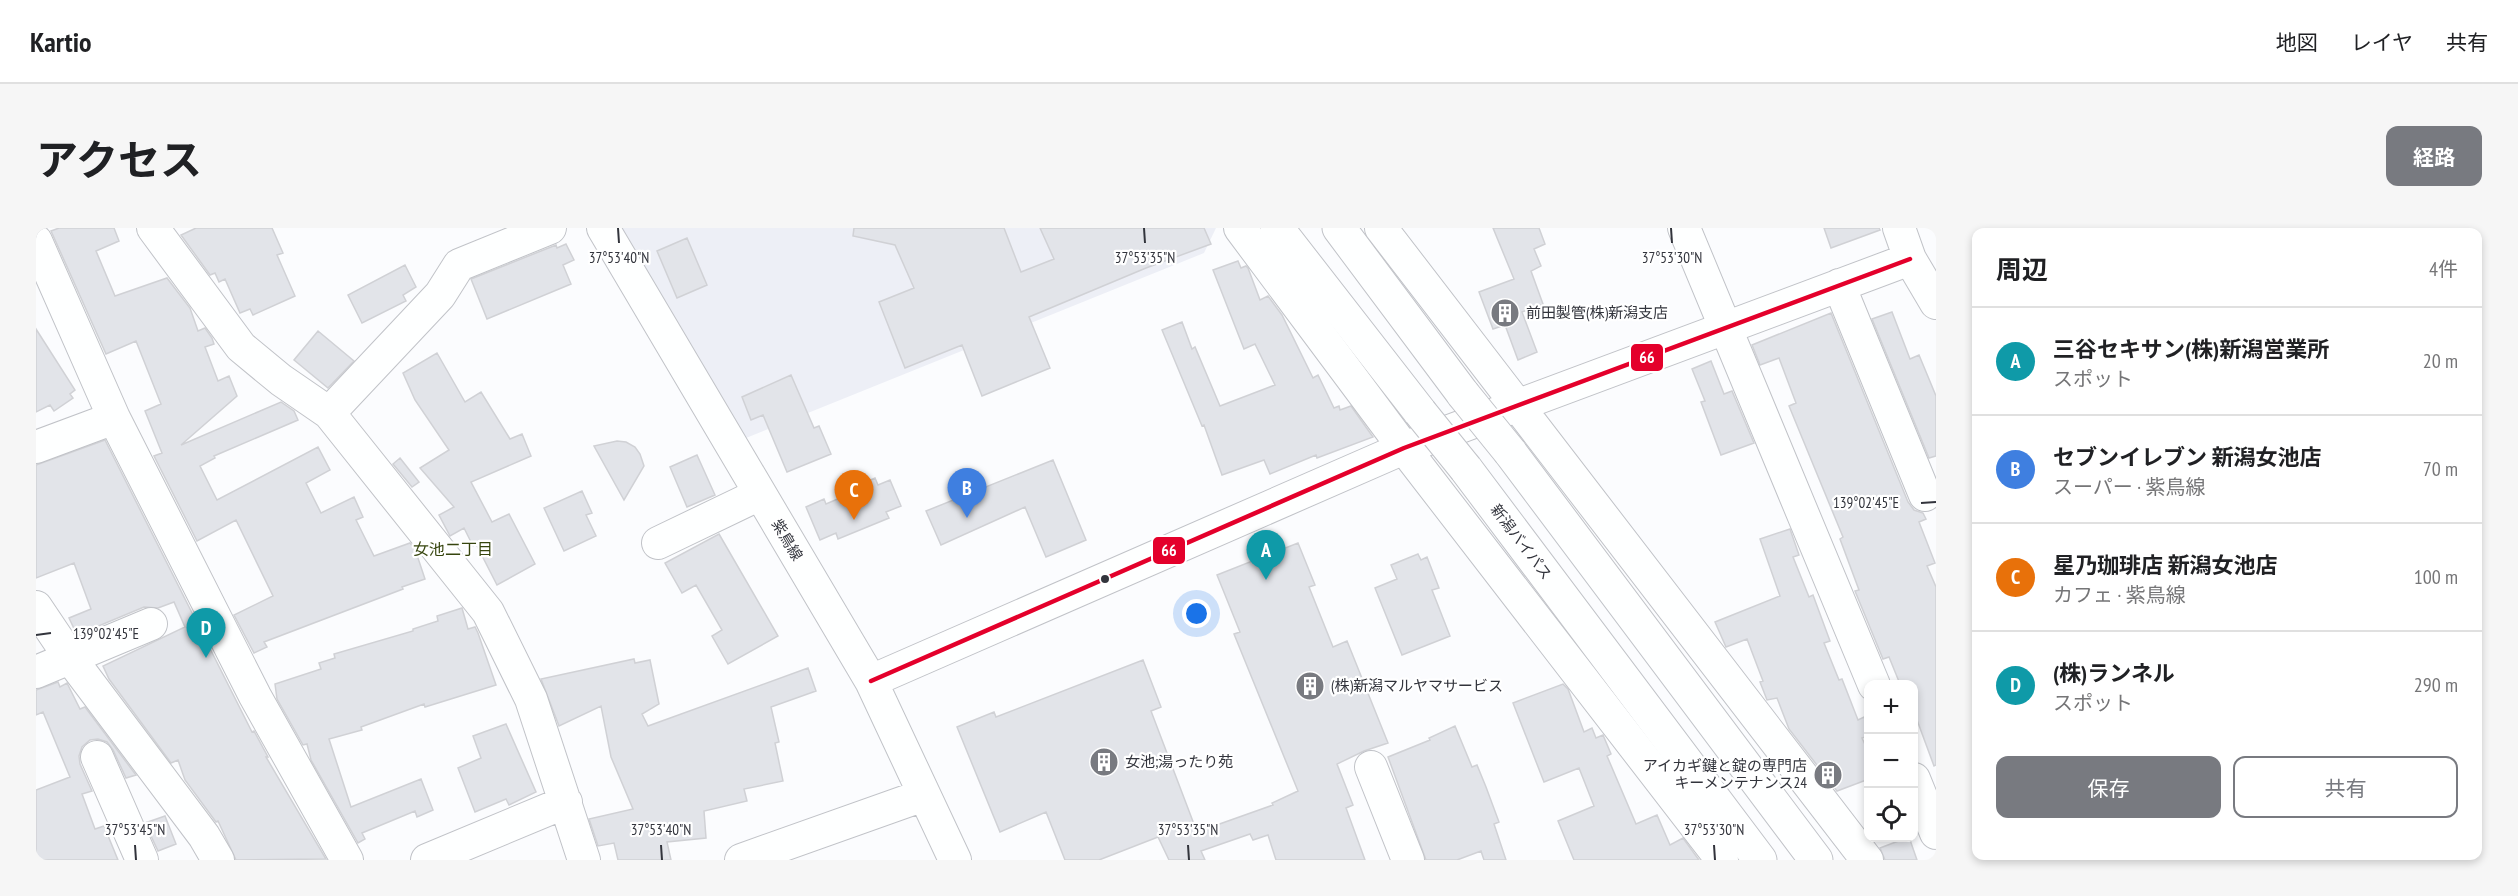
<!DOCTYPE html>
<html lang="ja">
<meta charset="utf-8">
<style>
body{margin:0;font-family:"PT Sans Narrow","Noto Sans JP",sans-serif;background:#f6f6f6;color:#202124}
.controls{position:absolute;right:18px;bottom:18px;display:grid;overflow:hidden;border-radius:12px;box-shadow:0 3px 9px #0003}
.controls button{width:54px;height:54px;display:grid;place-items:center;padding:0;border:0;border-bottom:2px solid #e0e0e0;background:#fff;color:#202124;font:30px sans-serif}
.you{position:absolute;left:1161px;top:386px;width:21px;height:21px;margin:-15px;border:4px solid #fff;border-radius:50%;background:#1a73e8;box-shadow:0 0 0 9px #1a73e833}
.badge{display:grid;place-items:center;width:39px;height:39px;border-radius:50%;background:#787a80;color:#fff;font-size:20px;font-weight:700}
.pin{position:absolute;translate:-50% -50px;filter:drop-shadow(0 2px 3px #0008)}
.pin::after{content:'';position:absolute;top:32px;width:21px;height:18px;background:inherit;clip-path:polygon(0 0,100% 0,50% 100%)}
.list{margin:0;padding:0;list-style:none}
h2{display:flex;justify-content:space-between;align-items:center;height:78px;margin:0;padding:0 24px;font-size:26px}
h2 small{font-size:20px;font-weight:400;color:#757577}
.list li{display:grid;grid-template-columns:39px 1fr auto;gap:18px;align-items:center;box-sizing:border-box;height:108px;padding:0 24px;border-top:2px solid #e0e0e0}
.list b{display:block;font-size:22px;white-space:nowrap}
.list p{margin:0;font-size:20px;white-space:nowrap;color:#757577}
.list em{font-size:20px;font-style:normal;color:#757577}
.actions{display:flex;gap:12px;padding:18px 24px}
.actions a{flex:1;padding:14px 0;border:2px solid #787a80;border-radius:12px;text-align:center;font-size:21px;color:#787a80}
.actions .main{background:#787a80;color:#fff}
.icon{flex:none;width:33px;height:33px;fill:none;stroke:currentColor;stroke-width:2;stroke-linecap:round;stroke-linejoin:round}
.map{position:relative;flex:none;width:1900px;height:632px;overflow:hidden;border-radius:12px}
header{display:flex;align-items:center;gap:36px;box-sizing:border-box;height:84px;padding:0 30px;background:#fff;border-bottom:2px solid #e0e0e0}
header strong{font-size:28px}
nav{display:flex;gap:33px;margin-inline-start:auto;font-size:21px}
.intro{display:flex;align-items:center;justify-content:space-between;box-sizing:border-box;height:144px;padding:0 36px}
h1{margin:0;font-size:42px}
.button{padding:15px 27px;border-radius:12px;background:#787a80;color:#fff;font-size:21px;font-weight:700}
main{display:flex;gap:36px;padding:0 36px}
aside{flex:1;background:#fff;border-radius:12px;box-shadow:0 3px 9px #0003}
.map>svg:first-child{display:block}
</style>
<header>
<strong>Kartio</strong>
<nav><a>地図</a><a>レイヤ</a><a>共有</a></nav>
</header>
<div class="intro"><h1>アクセス</h1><a class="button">経路</a></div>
<main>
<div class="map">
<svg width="1900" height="632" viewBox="0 0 1900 632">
<rect width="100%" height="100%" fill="#fbfcfe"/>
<path fill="#edeff6" d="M 583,0 L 1180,0 L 1168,25 L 710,210 L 616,58 Z"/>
<path fill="#e2e4e9" stroke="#d0d1d5" stroke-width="1.5" d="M 23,0 L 78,0 L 83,13 L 60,23 L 79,68 L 131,50 L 154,80 L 162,103 L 169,100 L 176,110 L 178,116 L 169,119 L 182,153 L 193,148 L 201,168 L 145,217 L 245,174 L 258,183 L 262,192 L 178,228 L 179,230 L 164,238 L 181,272 L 282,219 L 294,242 L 270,255 L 285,285 L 318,269 L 327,289 L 320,292 L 338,328 L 374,315 L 379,321 L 389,351 L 366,359 L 367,361 L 228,414 L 231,419 L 218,425 L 198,387 L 237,368 L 200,292 L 161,313 L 118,228 L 126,225 L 109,183 L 125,176 L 100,113 L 70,126 L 15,3 Z
M 160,0 L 236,0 L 247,25 L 241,27 L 259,68 L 217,87 L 214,81 L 204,85 L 189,51 L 183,54 L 179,45 L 174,47 L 145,7 Z
M 818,0 L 968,0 L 985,44 L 1018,31 L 1004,0 L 1168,0 L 1175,16 L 1110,40 L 993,89 L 1014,140 L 946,168 L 926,117 L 869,140 L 843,74 L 878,60 L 859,17 L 817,8 Z
M 1457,0 L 1503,0 L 1509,16 L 1498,21 L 1505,38 L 1495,43 L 1507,76 L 1486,84 L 1501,124 L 1482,132 L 1469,97 L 1457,101 L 1443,64 L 1478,51 Z
M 1788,0 L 1843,0 L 1844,2 L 1795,20 Z
M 651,10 L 671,57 L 641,70 L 621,23 Z
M 530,16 L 538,32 L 527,37 L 535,56 L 451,91 L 435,51 L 520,17 L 521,20 Z
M 1202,33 L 1205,40 L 1210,38 L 1212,40 L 1224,72 L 1232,68 L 1246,87 L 1277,150 L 1282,147 L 1298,180 L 1303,178 L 1304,182 L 1315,178 L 1337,209 L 1281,230 L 1280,227 L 1234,246 L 1228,232 L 1186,247 L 1168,197 L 1166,198 L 1126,102 L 1146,94 L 1156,121 L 1159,119 L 1184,178 L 1239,157 L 1219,116 L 1208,121 L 1177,42 Z
M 369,37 L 380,59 L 367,67 L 370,73 L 326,95 L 312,67 Z
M 1856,84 L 1874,131 L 1883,127 L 1900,168 L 1900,228 L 1893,230 L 1836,91 Z
M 1795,85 L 1872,274 L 1878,282 L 1887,285 L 1890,291 L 1883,294 L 1899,335 L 1891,338 L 1900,359 L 1900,537 L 1898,538 L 1881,492 L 1878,494 L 1878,456 L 1864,456 L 1853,429 L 1847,431 L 1819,363 L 1823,362 L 1804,311 L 1807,309 L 1753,178 L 1760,175 L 1743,130 L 1724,137 L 1716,117 Z
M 0,101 L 39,162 L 34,166 L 37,170 L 18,183 L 14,177 L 0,184 Z
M 282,103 L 318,133 L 292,160 L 258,132 Z
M 401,125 L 429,174 L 445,164 L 474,211 L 486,206 L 495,228 L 435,254 L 456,294 L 473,286 L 499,336 L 461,357 L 440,316 L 437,318 L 428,300 L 414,308 L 403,287 L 418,279 L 384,240 L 413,222 L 379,172 L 367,145 Z
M 1675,133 L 1688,166 L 1696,163 L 1718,215 L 1685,227 L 1665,174 L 1669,173 L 1656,141 Z
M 755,147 L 778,200 L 783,198 L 795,226 L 751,244 L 727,187 L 715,192 L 706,169 Z
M 69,212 L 216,504 L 218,503 L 232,529 L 230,529 L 290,631 L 200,632 L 182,593 L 180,594 L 149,552 L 142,532 L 135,535 L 73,451 L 67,438 L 149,399 L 138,374 L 122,380 L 108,379 L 41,407 L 33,390 L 55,381 L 38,335 L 0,350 L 0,237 Z
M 581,213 L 590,214 L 599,219 L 604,226 L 608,238 L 588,272 L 558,218 Z
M 661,227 L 679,267 L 651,279 L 634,239 Z
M 364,230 L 383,254 L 376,259 L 357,236 Z
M 1017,232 L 1050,312 L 1010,329 L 989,279 L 905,317 L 890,283 Z
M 839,250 L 842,257 L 854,252 L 865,278 L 850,284 L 853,290 L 802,311 L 800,305 L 784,312 L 770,279 L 788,271 L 790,276 L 825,261 L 823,257 Z
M 546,263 L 556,285 L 550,287 L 560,308 L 528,323 L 508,280 Z
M 1754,301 L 1763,327 L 1757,329 L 1773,369 L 1777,367 L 1794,413 L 1788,415 L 1803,452 L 1806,451 L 1822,492 L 1828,489 L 1833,501 L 1833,508 L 1826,510 L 1833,525 L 1833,551 L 1801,563 L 1753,501 L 1741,470 L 1731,472 L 1724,454 L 1727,453 L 1711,411 L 1690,419 L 1679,394 L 1744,368 L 1724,311 Z
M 683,306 L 742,408 L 692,436 L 676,408 L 686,402 L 660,357 L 646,365 L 629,335 Z
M 1262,315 L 1279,357 L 1273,359 L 1297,419 L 1311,413 L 1352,515 L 1328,523 L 1301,536 L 1317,577 L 1310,580 L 1329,632 L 1240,632 L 1232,607 L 1217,612 L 1214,606 L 1165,623 L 1169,632 L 1133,632 L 1122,609 L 1063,632 L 1029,632 L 1010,584 L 964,604 L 921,499 L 958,484 L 960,489 L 1107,432 L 1125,479 L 1115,483 L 1161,604 L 1237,577 L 1236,575 L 1262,563 L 1198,406 L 1204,404 L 1181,347 Z
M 1382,326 L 1385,332 L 1391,329 L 1403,360 L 1396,362 L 1414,408 L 1366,427 L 1339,360 L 1361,351 L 1355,337 Z
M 426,380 L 432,401 L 439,399 L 442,405 L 460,457 L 389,479 L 388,476 L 325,499 L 326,502 L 293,511 L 315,579 L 385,551 L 397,582 L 381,589 L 379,583 L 326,605 L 329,611 L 322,615 L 275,532 L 271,516 L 267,517 L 241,471 L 239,456 L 285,441 L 283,435 L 299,430 L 298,426 L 377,403 L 377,401 L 402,393 L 401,388 Z
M 598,431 L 599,435 L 614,432 L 623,476 L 606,486 L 612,498 L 772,440 L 780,463 L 735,479 L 743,514 L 739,515 L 747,553 L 708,561 L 711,573 L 668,583 L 670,610 L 631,614 L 635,632 L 582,632 L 578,615 L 562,618 L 553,591 L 597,581 L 575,529 L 565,478 L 523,498 L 505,451 Z
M 22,454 L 24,459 L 31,455 L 44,481 L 49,479 L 100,547 L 90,550 L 77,522 L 71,514 L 62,511 L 54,512 L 46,519 L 43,528 L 44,536 L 56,563 L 46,566 L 59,601 L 68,598 L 82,632 L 0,632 L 0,562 L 34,549 L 7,484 L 0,487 L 0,462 Z
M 1527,456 L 1532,461 L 1548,504 L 1556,500 L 1560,510 L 1567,507 L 1575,526 L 1571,528 L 1600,596 L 1621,587 L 1634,617 L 1647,610 L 1663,632 L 1538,632 L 1522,593 L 1558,578 L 1543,540 L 1508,554 L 1477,475 Z
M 470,496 L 500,564 L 473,577 L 470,571 L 439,584 L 422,540 L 445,530 L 437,508 Z
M 1419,498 L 1436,539 L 1441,537 L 1450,559 L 1463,594 L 1458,596 L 1470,632 L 1448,632 L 1445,623 L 1421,632 L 1390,632 L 1352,529 L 1394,512 L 1393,510 Z
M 129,588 L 140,616 L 122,623 L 109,595 Z
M 1873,609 L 1881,632 L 1849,632 L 1844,620 Z"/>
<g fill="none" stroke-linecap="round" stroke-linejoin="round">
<g stroke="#c1c3c8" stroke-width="34">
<path id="minor" d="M 117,0 L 205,119 L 245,152 L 293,185 L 452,384 L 495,471 L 548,632
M 567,0 L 835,453 L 919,632
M 1204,0 L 1368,220 L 1686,632
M 1345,0 L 1831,632
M 1648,0 L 1838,457
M 1863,0 L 1874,31 L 1900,75
M 0,13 L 78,190 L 219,468 L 311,632
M 1803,57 L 1889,267
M 293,185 L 404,67 L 423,37 L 514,0
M 0,219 L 78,190
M 622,315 L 724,266
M 0,379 L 35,431 L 168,608 L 182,632
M 0,444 L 115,396
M 835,453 L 1368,220 L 1874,31
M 61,529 L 106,632
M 1335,539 L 1372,632
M 1878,551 L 1900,605
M 391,632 L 530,574
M 705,632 L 888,567"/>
</g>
<g stroke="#c1c3c8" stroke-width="35">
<path id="highway" d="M 1241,0 L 1384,184
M 1303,0 L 1427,166
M 1474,224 L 1780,632
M 1430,241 L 1724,632"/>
</g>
<use href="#minor" stroke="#feffff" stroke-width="32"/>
<use href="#highway" stroke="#feffff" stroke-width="33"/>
<g stroke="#c1c3c8" stroke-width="35" stroke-linecap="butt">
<path id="highway-bridge" d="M 1427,166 L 1474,224
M 1384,184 L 1430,241"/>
</g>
<use href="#highway-bridge" stroke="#feffff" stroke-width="33"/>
<g stroke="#fff" stroke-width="9">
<path id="bus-1" d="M 835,453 L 1368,220 L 1874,31"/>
</g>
<use href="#bus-1" stroke="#e4002b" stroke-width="4.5"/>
</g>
<path fill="none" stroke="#32343c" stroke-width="2" d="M 582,0 L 583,15M 1108,0 L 1109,15M 1635,0 L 1636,15M 1885,275 L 1900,274M 0,407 L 15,405M 99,617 L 100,632M 625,617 L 626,632M 1152,617 L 1153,632M 1678,617 L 1679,632"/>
<defs>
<g id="building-disc" transform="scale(1.5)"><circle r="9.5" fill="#787a80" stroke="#fff"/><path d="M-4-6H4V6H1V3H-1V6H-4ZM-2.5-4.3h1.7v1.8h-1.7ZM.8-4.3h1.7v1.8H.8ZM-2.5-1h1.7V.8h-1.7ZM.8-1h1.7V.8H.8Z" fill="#fff"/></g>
</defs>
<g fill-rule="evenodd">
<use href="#building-disc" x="1469" y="85"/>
<use href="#building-disc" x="1274" y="458"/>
<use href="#building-disc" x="1068" y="534"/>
<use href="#building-disc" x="1792" y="547"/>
</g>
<circle fill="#32343c" stroke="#fff" stroke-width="2" cx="1069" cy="351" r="5"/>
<g text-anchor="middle" stroke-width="4.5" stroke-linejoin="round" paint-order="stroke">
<g font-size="15" fill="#32343c" stroke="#fff" text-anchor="start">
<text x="1490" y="90">前田製管(株)新潟支店</text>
<text x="1295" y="463">(株)新潟マルヤマサービス</text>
<text x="1089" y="539">女池;湯ったり苑</text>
<text x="1771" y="543" text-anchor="end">アイカギ鍵と錠の専門店<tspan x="1771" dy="17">キーメンテナンス24</tspan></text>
</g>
<g font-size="15" fill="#32343c" stroke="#fff">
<text transform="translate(751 312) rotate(59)" y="5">紫鳥線</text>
<text transform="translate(1485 314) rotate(53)" y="5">新潟バイパス</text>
</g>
<g font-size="16" fill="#36450e" stroke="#fff">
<text x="417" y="327">女池二丁目</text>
</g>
</g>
<g font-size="15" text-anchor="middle" fill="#32343c" stroke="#fff" stroke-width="4.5" stroke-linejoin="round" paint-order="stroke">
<text x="583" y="35">37°53'40"N</text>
<text x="1109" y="35">37°53'35"N</text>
<text x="1636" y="35">37°53'30"N</text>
<text x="1830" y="280">139°02'45"E</text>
<text x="70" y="411">139°02'45"E</text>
<text x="99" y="607">37°53'45"N</text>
<text x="625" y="607">37°53'40"N</text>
<text x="1152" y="607">37°53'35"N</text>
<text x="1678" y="607">37°53'30"N</text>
</g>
<g stroke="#fff" stroke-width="2">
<rect x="1594" y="115" width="34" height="29" rx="6" fill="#e4002b"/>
<rect x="1116" y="308" width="34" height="29" rx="6" fill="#e4002b"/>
</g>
<g font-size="16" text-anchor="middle" font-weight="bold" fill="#fff">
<text x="1611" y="135">66</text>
<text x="1133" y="328">66</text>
</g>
</svg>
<div class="controls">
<button>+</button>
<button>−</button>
<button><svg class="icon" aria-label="locate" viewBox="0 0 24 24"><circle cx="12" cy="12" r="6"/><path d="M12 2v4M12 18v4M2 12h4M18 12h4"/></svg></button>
</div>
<div class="you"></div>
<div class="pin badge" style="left:1230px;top:352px;background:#0f9aa8">A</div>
<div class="pin badge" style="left:931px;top:290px;background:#3f7fe0">B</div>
<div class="pin badge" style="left:818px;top:292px;background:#e8710a">C</div>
<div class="pin badge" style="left:170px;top:430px;background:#0f9aa8">D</div>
</div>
<aside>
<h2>周辺<small>4件</small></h2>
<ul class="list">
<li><span class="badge" style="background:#0f9aa8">A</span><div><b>三谷セキサン(株)新潟営業所</b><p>スポット</p></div><em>20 m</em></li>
<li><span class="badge" style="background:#3f7fe0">B</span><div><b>セブンイレブン 新潟女池店</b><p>スーパー · 紫鳥線</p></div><em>70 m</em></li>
<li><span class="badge" style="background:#e8710a">C</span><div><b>星乃珈琲店 新潟女池店</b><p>カフェ · 紫鳥線</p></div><em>100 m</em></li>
<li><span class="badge" style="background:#0f9aa8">D</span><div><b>(株)ランネル</b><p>スポット</p></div><em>290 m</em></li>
</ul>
<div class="actions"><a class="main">保存</a><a>共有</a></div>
</aside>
</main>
